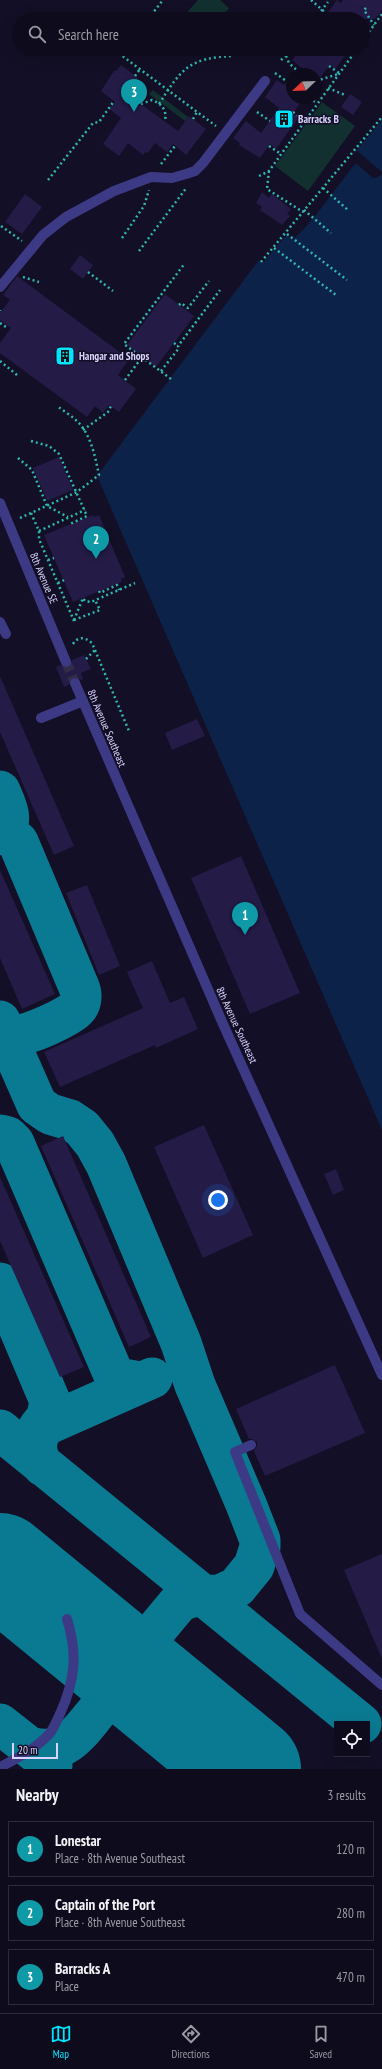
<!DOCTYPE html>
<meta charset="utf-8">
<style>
body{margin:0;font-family:"PT Sans Narrow",sans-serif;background:#1c1929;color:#f1f3f6}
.controls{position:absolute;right:12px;bottom:12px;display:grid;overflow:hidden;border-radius:0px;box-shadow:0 4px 16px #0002}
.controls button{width:36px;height:36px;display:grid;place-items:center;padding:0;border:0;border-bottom:1px solid #2e2b3b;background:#0e0b1c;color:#f1f3f6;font:20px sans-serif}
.compass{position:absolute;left:286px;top:68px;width:36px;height:36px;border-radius:50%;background:#0e0b1c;box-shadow:0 4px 16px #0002;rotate:247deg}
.scale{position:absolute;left:12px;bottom:10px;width:46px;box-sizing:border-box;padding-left:4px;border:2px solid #d9d4ff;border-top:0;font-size:11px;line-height:14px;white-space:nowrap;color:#d9d4ff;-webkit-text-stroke:3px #130f26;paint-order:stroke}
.you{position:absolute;left:218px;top:1200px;width:14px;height:14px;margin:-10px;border:3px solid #fff;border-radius:50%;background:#1a73e8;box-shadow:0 0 0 6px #1a73e833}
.badge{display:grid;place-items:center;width:26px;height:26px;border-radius:50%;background:#00e5ff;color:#fff;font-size:13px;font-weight:700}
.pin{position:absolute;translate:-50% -33px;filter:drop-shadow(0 1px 2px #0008)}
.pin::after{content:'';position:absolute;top:21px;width:14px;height:12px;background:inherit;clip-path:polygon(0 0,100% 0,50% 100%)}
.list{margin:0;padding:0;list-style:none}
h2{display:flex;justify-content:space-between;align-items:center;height:52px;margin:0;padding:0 16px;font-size:17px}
h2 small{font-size:13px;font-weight:400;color:#9b9ba3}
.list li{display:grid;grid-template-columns:26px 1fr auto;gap:12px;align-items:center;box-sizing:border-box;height:56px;margin:0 8px 8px;padding:0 8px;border:1px solid #2e2b3b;border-radius:0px}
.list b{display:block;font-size:15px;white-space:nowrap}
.list p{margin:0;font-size:13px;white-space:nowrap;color:#9b9ba3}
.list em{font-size:13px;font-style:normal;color:#9b9ba3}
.icon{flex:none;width:22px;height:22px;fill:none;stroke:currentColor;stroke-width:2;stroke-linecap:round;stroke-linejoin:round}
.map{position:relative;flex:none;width:382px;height:1769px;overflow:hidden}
.search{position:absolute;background:#0e0b1c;box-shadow:0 4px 16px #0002;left:12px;right:12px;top:12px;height:44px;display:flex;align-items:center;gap:10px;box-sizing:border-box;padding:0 14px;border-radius:22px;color:#9b9ba3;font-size:15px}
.sheet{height:244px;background:#0e0b1c}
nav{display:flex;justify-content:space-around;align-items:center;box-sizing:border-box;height:56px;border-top:1px solid #2e2b3b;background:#0e0b1c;font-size:11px;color:#9b9ba3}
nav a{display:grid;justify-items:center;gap:2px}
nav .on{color:#00e5ff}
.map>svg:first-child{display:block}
</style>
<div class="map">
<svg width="382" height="1769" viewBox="0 0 382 1769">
<rect width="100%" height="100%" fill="#130f26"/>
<path fill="#12302f" d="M 198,0 L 220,0 L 229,8 L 220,19 L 181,19 Z
M 153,90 L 188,117 L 185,121 L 149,94 Z
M 322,102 L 355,126 L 308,191 L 275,166 Z"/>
<path fill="#0c2248" d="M 382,120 L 382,1130 L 97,476 L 259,260 L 263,263 Z"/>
<path fill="#130f26" d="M 356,150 L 382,172 L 382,174 L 378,177 L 373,178 L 357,164 L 354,165 L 319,211 L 303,230 L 293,239 L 287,234 Z"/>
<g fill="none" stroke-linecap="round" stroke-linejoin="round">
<path stroke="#0a7a92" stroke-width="41" d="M 0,791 C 6,806 16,822 0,833
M 0,834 L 10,836 L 18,842 L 79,987 C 82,994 82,1002 77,1008 C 71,1016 26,1037 15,1035 C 10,1035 6,1031 3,1027
M 0,1021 L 37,1105 L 50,1114 L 70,1120 L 82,1128 L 95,1144 L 106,1164 L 181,1343 L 195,1385 L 246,1504 L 260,1540 L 260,1547 L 254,1566 L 237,1587 L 220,1595 L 196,1596 L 180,1601 L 140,1649
M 0,1135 L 8,1137 L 14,1143 L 113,1373 C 119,1382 131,1378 140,1383
M 0,1283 L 50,1401 L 47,1417 L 39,1427
M 0,1430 L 361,1724
M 43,1466 C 34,1452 34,1437 46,1425 L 152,1378
M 93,1642 C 114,1664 111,1685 98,1710 C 117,1695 132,1689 156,1693
M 0,1724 L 52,1765
M 30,1747 C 65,1757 78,1734 98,1710"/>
<path stroke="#0a7a92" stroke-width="104" d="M 0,1565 L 249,1769"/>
</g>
<path fill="#241b47" d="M 337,0 L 341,3 L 343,0 L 382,0 L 382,10 L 375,19 L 323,19 Z
M 301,49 L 350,49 L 335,69 L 330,65 L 319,79 L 316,78 L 316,74 L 309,74 L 292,60 Z
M 121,65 L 138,78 L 127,93 L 141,104 L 178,131 L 189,116 L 206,129 L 186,155 L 173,144 L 167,152 L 155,143 L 148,153 L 146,152 L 143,155 L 128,143 L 119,156 L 103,144 L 121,118 L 109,109 L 115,102 L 101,91 L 114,71 L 116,71 Z
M 292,77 L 292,98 L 304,98 L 293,113 L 299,117 L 276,149 L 270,144 L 260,158 L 239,145 L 240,143 L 233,138 L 246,121 L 261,133 L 279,108 L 265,97 L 277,80 L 284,85 Z
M 350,94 L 362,102 L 353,115 L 341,107 Z
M 262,192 L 269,198 L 272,194 L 291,209 L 287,214 L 290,216 L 282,225 L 260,210 L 262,207 L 256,203 Z
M 25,194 L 42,207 L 22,234 L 5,222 Z
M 80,255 L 93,265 L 83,279 L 70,269 Z
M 17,276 L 129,359 L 118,375 L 136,389 L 119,412 L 109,405 L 103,413 L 95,406 L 87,417 L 0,353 L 0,343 L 11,328 L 0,320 L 0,313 L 10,300 L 3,295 Z
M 165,294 L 194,316 L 156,367 L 127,345 Z
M 59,457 L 73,490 L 47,501 L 33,468 Z
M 93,515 L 94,517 L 99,515 L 125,577 L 121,579 L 122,582 L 73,602 L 44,535 Z
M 84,655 L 91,669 L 81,673 L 83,679 L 81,680 L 76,677 L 73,677 L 70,679 L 69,685 L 64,687 L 56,667 L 60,665 L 65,668 L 69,668 L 71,666 L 72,660 Z
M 0,676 L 74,846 L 54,855 L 0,732 Z
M 197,719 L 205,736 L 172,750 L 165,733 Z
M 241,856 L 300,993 L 250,1014 L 191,878 Z
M 0,870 L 55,994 L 22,1009 L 0,958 Z
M 87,885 L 120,966 L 99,975 L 66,893 Z
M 152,961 L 170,1003 L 184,997 L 198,1029 L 156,1048 L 155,1045 L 60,1087 L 44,1052 L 143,1008 L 127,972 Z
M 204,1125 L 253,1235 L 203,1258 L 154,1147 Z
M 63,1136 L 151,1337 L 129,1347 L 41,1146 Z
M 336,1169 L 344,1190 L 333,1195 L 324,1174 Z
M 0,1177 L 84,1367 L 60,1377 L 0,1241 Z
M 335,1365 L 365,1433 L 265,1476 L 254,1451 L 257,1446 L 257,1442 L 252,1439 L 249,1439 L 236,1409 Z
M 382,1554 L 382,1659 L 344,1570 Z"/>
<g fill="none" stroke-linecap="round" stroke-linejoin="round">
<path stroke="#312d47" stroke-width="10" stroke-dasharray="10 5" stroke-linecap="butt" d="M 66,662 L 75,683"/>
<path stroke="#2fb8b0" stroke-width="2.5" stroke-dasharray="2 3" stroke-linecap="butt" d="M 311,0 L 327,14
M 366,8 L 364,10 L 374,25
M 148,19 L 163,0
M 315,19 L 328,2
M 363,40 L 382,14
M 126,49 L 121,55 L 216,126
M 286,56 L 289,63 L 301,74
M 281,60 L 292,49
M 329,66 L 339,73
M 275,73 L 292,85
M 135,76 L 140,69
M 316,81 L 338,74
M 328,88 L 345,95
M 309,98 L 317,103
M 141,104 L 152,100 C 162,104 167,110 165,121
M 159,104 C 182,68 189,58 233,56
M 257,112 L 270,121
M 293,112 L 305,121
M 193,119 L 197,112
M 269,146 L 281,154
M 161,164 L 175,146
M 269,171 L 267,189 L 303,212
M 259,176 L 269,171 L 357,49
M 48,180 L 93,123 L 99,122 L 114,101
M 323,188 L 348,210
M 304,210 L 331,233
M 1,226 L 22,241
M 287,234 L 347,280
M 122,238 L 144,206 L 149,190
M 274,248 L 336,295
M 139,251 L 187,187
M 261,262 L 382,117
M 88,272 L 113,291
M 23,277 L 39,282
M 179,305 L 181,303 L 188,308 L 209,281
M 0,311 L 0,310
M 0,323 L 6,327
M 174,343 L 178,346
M 0,361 L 17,375
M 161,371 L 179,348 L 178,346 L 220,290
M 171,379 L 124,344 L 185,263
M 125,380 L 142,357
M 83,430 L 108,412 L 111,406
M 31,441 L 49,446 L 59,454 L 87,516 L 70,524
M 18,458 L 32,470 L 47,506 L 68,517
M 31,513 L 39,531 L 39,539 L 74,621
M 20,518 L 77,492 L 99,475 C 95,457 92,438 79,423 C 73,417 64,411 57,406
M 39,531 L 85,510
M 48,560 L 54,558
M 58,583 L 64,580
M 99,591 L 100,593 L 117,585 L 119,590
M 74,620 L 83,598 L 85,601 L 91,602 L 135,583
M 74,620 L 100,610 L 95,600
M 73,644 C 78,636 85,637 92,643 L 129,731
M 86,659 L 95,650"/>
<path stroke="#3d3a85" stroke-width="10" d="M 0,287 L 43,235 L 66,217 L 114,191 L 151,177 L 172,178 L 186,174 L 195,171 L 203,163 L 265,81
M 0,503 L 66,662
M 0,622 L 6,634
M 75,683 L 223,1024 L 382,1375
M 41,718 L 83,701
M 251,1445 L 235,1452 L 300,1614 L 382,1685
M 0,1767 C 18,1758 37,1748 50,1733 C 54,1728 57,1720 60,1714 C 75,1681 78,1654 67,1619"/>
</g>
<defs>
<g id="building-square" transform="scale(1)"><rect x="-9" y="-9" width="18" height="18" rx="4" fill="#00e5ff" stroke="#130f26"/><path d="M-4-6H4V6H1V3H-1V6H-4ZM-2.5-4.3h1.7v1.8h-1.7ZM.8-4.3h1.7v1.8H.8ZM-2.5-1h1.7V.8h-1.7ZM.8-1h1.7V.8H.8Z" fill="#111"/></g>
</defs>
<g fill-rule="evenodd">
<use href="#building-square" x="284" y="119"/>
<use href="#building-square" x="65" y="356"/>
</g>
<g text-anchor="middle" stroke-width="3" stroke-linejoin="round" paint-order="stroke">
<g font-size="11" font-weight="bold" fill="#d9d4ff" stroke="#130f26" text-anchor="start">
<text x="298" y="123">Barracks B</text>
<text x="79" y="360">Hangar and Shops</text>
</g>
<g font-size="11" fill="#d9d4ff" stroke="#130f26">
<text transform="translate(44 578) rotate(67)" y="4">8th Avenue SE</text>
<text transform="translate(107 728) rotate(67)" y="4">8th Avenue Southeast</text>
<text transform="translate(237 1025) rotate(65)" y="4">8th Avenue Southeast</text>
</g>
</g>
</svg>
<div class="controls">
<button><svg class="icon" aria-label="locate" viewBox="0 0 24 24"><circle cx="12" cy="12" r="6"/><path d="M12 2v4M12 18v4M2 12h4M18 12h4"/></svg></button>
</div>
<svg class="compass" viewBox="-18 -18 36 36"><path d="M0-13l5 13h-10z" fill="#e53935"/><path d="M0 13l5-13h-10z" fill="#9b9ba3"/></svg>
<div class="scale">20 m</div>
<div class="you"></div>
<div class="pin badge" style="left:245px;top:935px;background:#0f9aa8">1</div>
<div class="pin badge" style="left:96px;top:559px;background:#0f9aa8">2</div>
<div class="pin badge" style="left:134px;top:112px;background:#0f9aa8">3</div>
<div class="search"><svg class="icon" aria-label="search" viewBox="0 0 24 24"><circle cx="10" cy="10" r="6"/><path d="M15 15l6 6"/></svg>Search here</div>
</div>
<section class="sheet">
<h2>Nearby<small>3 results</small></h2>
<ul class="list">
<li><span class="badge" style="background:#0f9aa8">1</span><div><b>Lonestar</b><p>Place · 8th Avenue Southeast</p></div><em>120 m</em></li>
<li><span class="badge" style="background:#0f9aa8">2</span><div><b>Captain of the Port</b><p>Place · 8th Avenue Southeast</p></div><em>280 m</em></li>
<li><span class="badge" style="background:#0f9aa8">3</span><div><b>Barracks A</b><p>Place</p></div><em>470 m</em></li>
</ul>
</section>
<nav>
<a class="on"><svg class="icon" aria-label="map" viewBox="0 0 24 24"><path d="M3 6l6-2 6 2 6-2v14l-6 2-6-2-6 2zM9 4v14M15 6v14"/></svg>Map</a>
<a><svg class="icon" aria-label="directions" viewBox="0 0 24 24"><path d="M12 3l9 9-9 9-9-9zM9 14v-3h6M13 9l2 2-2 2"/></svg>Directions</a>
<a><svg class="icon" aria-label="saved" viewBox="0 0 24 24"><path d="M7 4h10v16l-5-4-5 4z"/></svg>Saved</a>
</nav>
